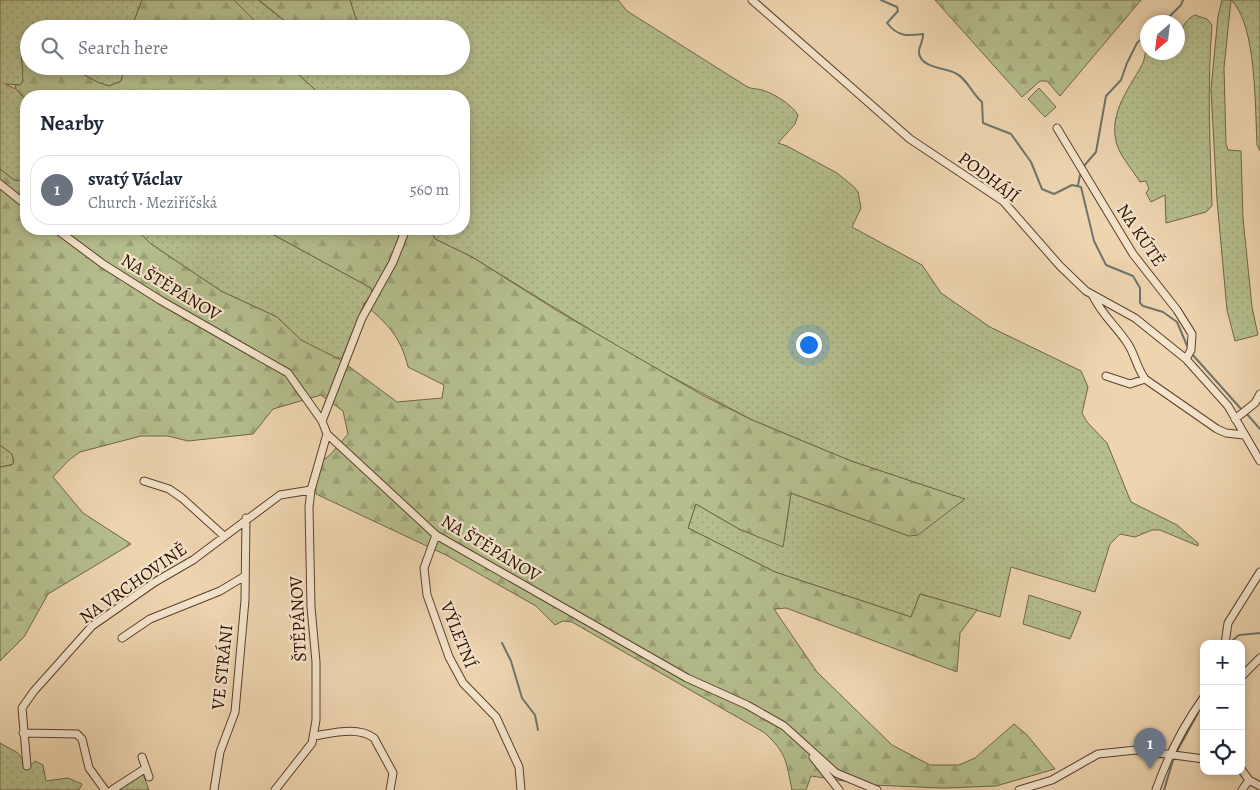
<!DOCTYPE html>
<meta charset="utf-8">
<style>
body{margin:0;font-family:Alegreya,serif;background:#f2f2f3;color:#1f2937}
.controls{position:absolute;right:15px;bottom:15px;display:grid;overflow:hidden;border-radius:10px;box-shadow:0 2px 8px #0003}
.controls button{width:45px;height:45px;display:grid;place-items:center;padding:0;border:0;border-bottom:1px solid #e0e1e3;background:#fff;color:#1f2937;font:25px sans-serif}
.compass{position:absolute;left:1140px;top:15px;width:45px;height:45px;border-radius:50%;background:#fff;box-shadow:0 2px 8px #0003;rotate:208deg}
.you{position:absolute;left:808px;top:344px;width:18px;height:18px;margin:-12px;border:4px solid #fff;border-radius:50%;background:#1a73e8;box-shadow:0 0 0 8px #1a73e833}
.badge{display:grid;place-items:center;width:32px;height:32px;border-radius:50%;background:#0b8043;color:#fff;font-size:16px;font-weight:700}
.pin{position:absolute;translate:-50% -41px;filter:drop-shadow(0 1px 2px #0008)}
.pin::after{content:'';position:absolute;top:26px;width:18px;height:15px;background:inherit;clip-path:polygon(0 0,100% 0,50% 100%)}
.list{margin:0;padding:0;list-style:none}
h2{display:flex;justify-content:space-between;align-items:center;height:65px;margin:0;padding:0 20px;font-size:21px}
h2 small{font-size:16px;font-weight:400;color:#747a83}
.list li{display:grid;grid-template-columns:32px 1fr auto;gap:15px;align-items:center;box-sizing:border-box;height:70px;margin:0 10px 10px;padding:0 10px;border:1px solid #e0e1e3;border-radius:20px}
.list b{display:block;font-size:19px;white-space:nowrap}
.list p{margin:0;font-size:16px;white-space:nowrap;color:#747a83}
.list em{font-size:16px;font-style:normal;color:#747a83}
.icon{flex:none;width:28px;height:28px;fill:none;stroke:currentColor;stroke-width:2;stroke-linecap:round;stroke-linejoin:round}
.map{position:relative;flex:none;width:1260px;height:790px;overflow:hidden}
.search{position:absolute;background:#fff;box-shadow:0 2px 8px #0003;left:20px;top:20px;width:450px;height:55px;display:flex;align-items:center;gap:12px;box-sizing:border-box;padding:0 18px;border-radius:28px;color:#747a83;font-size:19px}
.panel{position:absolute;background:#fff;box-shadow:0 2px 8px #0003;left:20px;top:90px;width:450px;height:145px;border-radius:20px}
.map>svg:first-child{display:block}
</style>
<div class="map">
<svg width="1260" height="790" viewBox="0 0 1260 790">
<defs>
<pattern id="grass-dots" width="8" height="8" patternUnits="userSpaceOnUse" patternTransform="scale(1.25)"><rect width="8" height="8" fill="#b5be8d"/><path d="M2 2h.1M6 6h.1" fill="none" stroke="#9ca278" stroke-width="1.8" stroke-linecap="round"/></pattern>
<pattern id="forest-firs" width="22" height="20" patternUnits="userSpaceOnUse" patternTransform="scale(1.25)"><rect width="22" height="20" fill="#b5be8d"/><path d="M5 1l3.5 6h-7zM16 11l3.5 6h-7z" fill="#9ca278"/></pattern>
</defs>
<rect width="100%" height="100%" fill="#eed5b0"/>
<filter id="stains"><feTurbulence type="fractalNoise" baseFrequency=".004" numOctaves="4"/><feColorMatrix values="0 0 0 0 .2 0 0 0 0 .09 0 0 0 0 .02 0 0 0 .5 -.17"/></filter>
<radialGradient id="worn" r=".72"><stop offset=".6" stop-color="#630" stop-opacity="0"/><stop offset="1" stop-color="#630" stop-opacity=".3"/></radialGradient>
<path fill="url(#grass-dots)" stroke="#706647" d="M 0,0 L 142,0 L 131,29 L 29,29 L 29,46 L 20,49 C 22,60 28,77 20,85 L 5,84 L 16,89 L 26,100 L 26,181 L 14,180 L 0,169 Z
M 234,0 L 258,0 L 295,29 L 255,29 L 254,20 Z
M 350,0 L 618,0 L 627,11 L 746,86 C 752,90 759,88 765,91 C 776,95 792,105 798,115 L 795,124 L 778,143 L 787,146 L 837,173 L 854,187 L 858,192 L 861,208 L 852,227 L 922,265 L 941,293 L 990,327 L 1081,371 L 1088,387 L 1082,413 L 1087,422 L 1107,443 L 1131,502 L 1177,525 L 1198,543 L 1198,546 L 1160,530 L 1152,530 L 1135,537 L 1120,534 L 1110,544 L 1095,592 L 1011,567 L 1000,617 L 920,594 L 911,617 L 775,572 L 688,528 L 696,504 L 739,529 L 783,546 L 791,493 L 909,536 L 918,533 L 964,499 L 851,461 L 752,420 L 633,356 L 472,257 L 435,239 L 430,229 L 464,229 L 464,96 L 322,96 L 289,66 L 461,66 L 461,29 L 359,29 Z
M 1222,0 L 1260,0 L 1260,151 L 1257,145 C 1255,110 1257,24 1231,0 L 1224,68 L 1226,144 L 1228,150 L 1241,151 L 1243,218 L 1252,307 L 1258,335 L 1235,341 L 1227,310 L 1217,200 L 1211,89 L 1218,16 Z
M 1195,15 L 1207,19 L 1212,25 C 1207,87 1210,144 1212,206 L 1206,212 L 1166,223 L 1165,195 L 1151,202 L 1146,193 L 1149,189 L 1146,181 L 1140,182 C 1135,174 1122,157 1119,150 C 1105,118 1128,90 1142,65 C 1145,59 1145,52 1147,46 L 1148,52 L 1178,52 C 1178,39 1181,21 1195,15 Z
M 68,66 L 125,66 L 121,81 L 109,86 L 97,82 Z
M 136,229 L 263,229 L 371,288 L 372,294 L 364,304 L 342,358 L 334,358 L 301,340 L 277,317 L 221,291 L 151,244 Z
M 0,445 L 12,454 L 14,464 L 0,467 Z
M 1029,595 L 1081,612 L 1070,639 L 1023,624 Z
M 0,743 L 18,753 L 28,768 L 35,761 L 43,765 L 46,781 L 68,778 L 82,784 L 79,790 L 0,790 Z
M 143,774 L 149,790 L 118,790 Z"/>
<path fill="url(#forest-firs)" stroke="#706647" d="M 142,0 L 234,0 L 254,20 L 255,29 L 131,29 Z
M 259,0 L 350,0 L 359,29 L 295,29 Z
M 935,0 L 1141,0 L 1060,96 L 1047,81 L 1040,81 L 1022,97 Z
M 21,45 L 29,46 L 29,66 L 68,66 L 97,82 L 109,86 L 121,81 L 125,66 L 289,66 L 322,96 L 26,96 L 26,100 L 16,89 L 15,85 L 20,85 L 23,82 Z
M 0,169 L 14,180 L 26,181 L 26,229 L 136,229 L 151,244 L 221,291 L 277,317 L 301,340 L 339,359 L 397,402 L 442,398 L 444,385 L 408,367 C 401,337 387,323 364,304 L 372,294 L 371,288 L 263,229 L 430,229 L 435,239 L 472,257 L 556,310 L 704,396 L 752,420 L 851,461 L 965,499 L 918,535 L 909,536 L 791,493 L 783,547 L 739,529 L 696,504 L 688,528 L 775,572 L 911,617 L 920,594 L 977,610 L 960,633 L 957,672 L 786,608 L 774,609 L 817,672 L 892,745 L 930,765 L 959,765 L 975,758 L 1014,724 L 1027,735 L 1055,769 L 996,786 L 944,788 L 871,785 L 811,776 L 806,790 L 792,790 C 786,761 787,754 765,733 L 572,622 L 563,621 L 555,625 L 536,606 L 446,555 L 316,494 L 315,467 L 331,454 L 348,434 L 343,411 L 321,395 L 273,409 L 253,434 L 188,441 L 168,436 L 141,436 L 80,452 L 69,460 L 53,477 L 83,513 L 131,544 L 48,594 L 24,637 L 0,661 L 0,467 L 12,465 L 14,462 L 12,454 L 0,445 Z"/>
<path fill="#b5be8d" stroke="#706647" d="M 1039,88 L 1056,107 L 1045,117 L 1028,99 Z"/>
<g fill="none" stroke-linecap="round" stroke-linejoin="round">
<path stroke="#6f746c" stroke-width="2" d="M 881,0 L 897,7 L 898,11 L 887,23 C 898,37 907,36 923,34 C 924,41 918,47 919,53 C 921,68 946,68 955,73 C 967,78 972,94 982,102 L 983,123 L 1011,134 L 1031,162 L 1042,189 L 1054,194 L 1072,185 L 1081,187 L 1094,241 L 1106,265 L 1133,276 L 1140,288 L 1140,303 L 1143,306 L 1163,312 L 1177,322 L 1188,348
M 1164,22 L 1181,5 L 1183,0
M 1083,167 L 1096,152 L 1106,96 L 1121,80 L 1127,63 L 1137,43 L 1148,33
M 1078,185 L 1080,175
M 1192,354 L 1242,410
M 1246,413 L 1260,429
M 1233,640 L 1239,635 L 1260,633
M 502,643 L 511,661 L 522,698 L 535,715 L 538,730
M 1176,753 L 1198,713
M 1164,790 L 1174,757"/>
<g stroke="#5c402d" stroke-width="9">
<path id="minor" d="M 752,0 L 910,139 L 1003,201 L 1060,266 L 1086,291 L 1135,318 L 1186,359 L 1228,406 L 1260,461
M 1057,128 L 1133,254 L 1177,310 L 1192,334 L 1191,350 L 1186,359
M 0,184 L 26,205
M 56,229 L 103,264 L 160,300 L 288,373 L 322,421 L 327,434 L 436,535 L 687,678 L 747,705 L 784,726 L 836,773 L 877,790
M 1093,296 C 1102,315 1117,327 1128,344 C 1135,355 1137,368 1145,379
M 1106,376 L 1130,384 L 1145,379 L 1217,429 L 1226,433 L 1244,435
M 1235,419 L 1255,403 L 1260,394
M 322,421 L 362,318 L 393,262 L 404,234
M 144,481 L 169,489 L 182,498 L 224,536
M 436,535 L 424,568 L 427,595 L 449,657 L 463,683 L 496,717 L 519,767 L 521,790
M 122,638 L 150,619 L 220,591 L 245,576
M 1225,644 L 1228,623 L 1260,572
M 1241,677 L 1260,658
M 23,733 L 77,734 L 82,739 L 89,768 L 105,790
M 314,736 C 333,733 358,726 374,738 L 393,773 L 390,790
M 142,757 L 149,777
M 813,757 L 839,790
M 27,766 L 22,708 L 34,691 L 92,626 L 155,582 L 193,560 L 280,495 L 311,490
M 1241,769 L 1249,780 L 1260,786
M 112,790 L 146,768
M 214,790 L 220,752 L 235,712 L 245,600 L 246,518
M 275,790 L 312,743 L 316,720 L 316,662 L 311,607 L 309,507 L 311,490 L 327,434
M 1019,790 L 1052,780 L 1098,754 L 1136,750 L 1204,759
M 1156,790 C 1168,756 1183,726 1204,697
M 1242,790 L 1249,780"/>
</g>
<use href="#minor" stroke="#f4e4cc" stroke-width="7"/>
</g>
<g text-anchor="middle" stroke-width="4.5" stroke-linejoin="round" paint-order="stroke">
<g font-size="18" fill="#2c0f01" stroke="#f4e4cc">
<text transform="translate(989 177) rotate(37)" y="6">PODHÁJÍ</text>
<text transform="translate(1141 235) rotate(56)" y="6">NA KÚTĚ</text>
<text transform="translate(171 287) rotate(31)" y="6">NA ŠTĚPÁNOV</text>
<text transform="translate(491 548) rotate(31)" y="6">NA ŠTĚPÁNOV</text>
<text transform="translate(133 583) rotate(-35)" y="6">NA VRCHOVINĚ</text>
<text transform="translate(298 619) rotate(-93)" y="6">ŠTĚPÁNOV</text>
<text transform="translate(459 635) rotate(68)" y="6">VÝLETNÍ</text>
<text transform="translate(222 667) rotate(-84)" y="6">VE STRÁNI</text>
</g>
</g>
<rect width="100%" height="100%" filter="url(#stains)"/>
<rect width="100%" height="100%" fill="url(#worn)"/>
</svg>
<div class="controls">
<button>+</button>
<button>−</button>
<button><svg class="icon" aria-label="locate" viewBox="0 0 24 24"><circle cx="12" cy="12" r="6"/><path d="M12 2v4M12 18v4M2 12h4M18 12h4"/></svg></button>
</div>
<svg class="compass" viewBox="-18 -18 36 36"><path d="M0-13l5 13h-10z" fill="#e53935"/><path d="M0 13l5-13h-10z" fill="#747a83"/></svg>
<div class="you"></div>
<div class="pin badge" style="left:1150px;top:769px;background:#6b7280">1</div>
<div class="search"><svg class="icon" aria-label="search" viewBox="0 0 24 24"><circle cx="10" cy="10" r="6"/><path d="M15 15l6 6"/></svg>Search here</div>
<section class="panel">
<h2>Nearby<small></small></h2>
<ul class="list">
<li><span class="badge" style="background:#6b7280">1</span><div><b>svatý Václav</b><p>Church · Meziříčská</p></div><em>560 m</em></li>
</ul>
</section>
</div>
